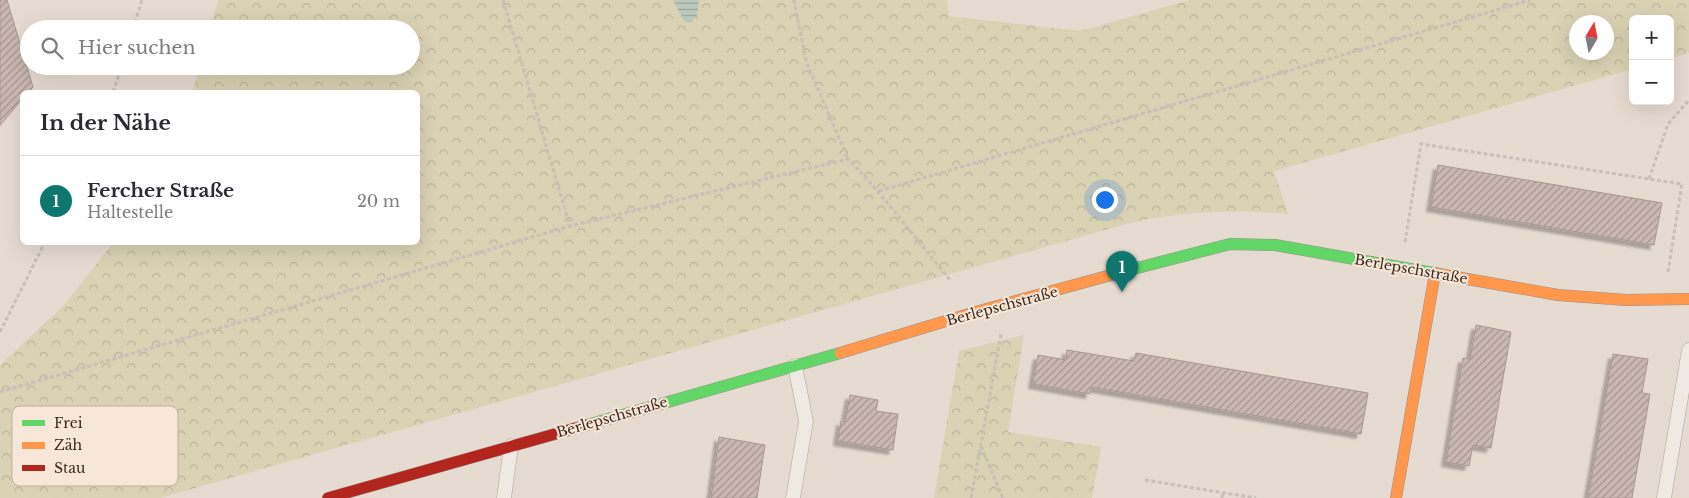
<!DOCTYPE html>
<html lang="de">
<meta charset="utf-8">
<style>
body{margin:0;font-family:"Libre Baskerville",serif;background:#f7f7f7;color:#2b2b33}
.controls{position:absolute;right:15px;top:15px;display:grid;overflow:hidden;border-radius:8px;box-shadow:0 5px 20px #0002}
.controls button{width:45px;height:45px;display:grid;place-items:center;padding:0;border:0;border-bottom:1px solid #e1e1e2;background:#fff;color:#2b2b33;font:25px sans-serif}
.compass{position:absolute;left:1569px;top:15px;width:45px;height:45px;border-radius:50%;background:#fff;box-shadow:0 5px 20px #0002;rotate:10deg}
.you{position:absolute;left:1104px;top:199px;width:18px;height:18px;margin:-12px;border:4px solid #fff;border-radius:50%;background:#1a73e8;box-shadow:0 0 0 8px #1a73e833}
.badge{display:grid;place-items:center;width:32px;height:32px;border-radius:50%;background:#0f766e;color:#fff;font-size:16px;font-weight:700}
.pin{position:absolute;translate:-50% -41px;filter:drop-shadow(0 1px 2px #0008)}
.pin::after{content:'';position:absolute;top:26px;width:18px;height:15px;background:inherit;clip-path:polygon(0 0,100% 0,50% 100%)}
.list{margin:0;padding:0;list-style:none}
h2{display:flex;justify-content:space-between;align-items:center;height:65px;margin:0;padding:0 20px;font-size:21px}
h2 small{font-size:16px;font-weight:400;color:#7c7c81}
.list li{display:grid;grid-template-columns:32px 1fr auto;gap:15px;align-items:center;box-sizing:border-box;height:90px;padding:0 20px;border-top:1px solid #e1e1e2}
.list b{display:block;font-size:19px;white-space:nowrap}
.list p{margin:0;font-size:16px;white-space:nowrap;color:#7c7c81}
.list em{font-size:16px;font-style:normal;color:#7c7c81}
.icon{flex:none;width:28px;height:28px;fill:none;stroke:currentColor;stroke-width:2;stroke-linecap:round;stroke-linejoin:round}
.map{position:relative;flex:none;width:1689px;height:498px;overflow:hidden}
.search{position:absolute;background:#fff;box-shadow:0 5px 20px #0002;left:20px;top:20px;width:400px;height:55px;display:flex;align-items:center;gap:12px;box-sizing:border-box;padding:0 18px;border-radius:28px;color:#7c7c81;font-size:19px}
.panel{position:absolute;background:#fff;box-shadow:0 5px 20px #0002;left:20px;top:90px;width:400px;height:155px;border-radius:8px}
.map>svg:first-child{display:block}
</style>
<div class="map">
<svg width="1689" height="498" viewBox="0 0 1689 498">
<defs>
<pattern id="forest-crowns" width="20" height="18" patternUnits="userSpaceOnUse" patternTransform="scale(1.25)"><rect width="20" height="18" fill="#d9d2b3"/><path d="M2 6a3 3 0 1 1 6 0M12 15a3 3 0 1 1 6 0" fill="none" stroke="#bbb49a"/></pattern>
<pattern id="water-rules" width="6" height="5" patternUnits="userSpaceOnUse" patternTransform="scale(1.25)"><rect width="6" height="5" fill="#bbcabe"/><path d="M0 2.5h6" fill="none" stroke="#99a49a"/></pattern>
<pattern id="building-hatch" width="6" height="6" patternUnits="userSpaceOnUse" patternTransform="scale(1.25)"><rect width="6" height="6" fill="#cab9b2"/><path d="M-1 1l2-2M0 6l6-6M5 7l2-2" fill="none" stroke="#a59690"/></pattern>
<filter id="shadow"><feDropShadow dx="-4.5" dy="4.5" stdDeviation="1" flood-color="#0004"/></filter>
</defs>
<rect width="100%" height="100%" fill="#e6dbd1"/>
<path fill="url(#forest-crowns)" fill-rule="evenodd" d="M 218,0 L 947,0 L 949,16 L 1080,31 L 1190,0 L 1689,0 L 1689,53 L 1670,59 L 1670,19 L 1633,19 L 1633,69 L 1274,171 L 1288,214 C 1232,209 1180,211 1126,224 L 160,498 L 0,498 L 0,365 L 64,305 L 113,243 L 418,242 L 418,92 L 192,92 L 201,66 L 411,66 L 411,29 L 210,29 ZM 1576,22 L 1606,22 L 1606,52 L 1576,52 Z
M 1024,335 L 1008,432 L 1101,447 L 1092,498 L 934,498 L 959,351 Z"/>
<path fill="url(#water-rules)" d="M 673,0 L 699,0 L 697,15 L 691,22 L 684,21 Z"/>
<path fill="url(#building-hatch)" stroke="#a79790" filter="url(#shadow)" d="M 0,0 L 7,0 L 33,87 L 29,92 L 22,92 L 22,99 L 0,125 Z
M 1438,165 L 1662,203 L 1654,245 L 1431,207 Z
M 1476,325 L 1511,332 L 1491,448 L 1473,445 L 1469,466 L 1446,462 L 1463,358 L 1470,359 Z
M 1067,350 L 1134,361 L 1136,353 L 1368,393 L 1361,434 L 1091,387 L 1090,394 L 1033,384 L 1038,355 L 1066,360 Z
M 1613,354 L 1648,359 L 1642,393 L 1650,394 L 1632,498 L 1588,498 Z
M 850,395 L 878,400 L 876,411 L 898,414 L 893,450 L 838,441 L 841,421 L 845,422 Z
M 719,437 L 765,445 L 757,498 L 711,498 Z"/>
<g fill="none" stroke-linecap="round" stroke-linejoin="round">
<g stroke="#aca199" stroke-width="15">
<path id="lane" d="M 504,498 L 511,446
M 793,498 L 806,421 L 795,366
M 1664,498 L 1689,350"/>
</g>
<g stroke="#9c9089" stroke-width="12">
<path id="fast" d="M 1122,272 L 1230,244 L 1275,245 L 1439,274
M 587,425 L 840,353"/>
</g>
<g stroke="#9c9089" stroke-width="12">
<path id="slow" d="M 1439,274 L 1558,295 L 1626,300 L 1689,299
M 840,353 L 979,311 L 1122,272
M 1396,498 L 1435,273"/>
</g>
<g stroke="#9c9089" stroke-width="12">
<path id="jam" d="M 328,498 L 587,425"/>
</g>
<path stroke="#c7bfb9" stroke-width="3" stroke-dasharray="4 2.5" stroke-linecap="butt" d="M 503,0 L 570,226
M 794,0 L 806,61 L 848,159
M 133,29 L 142,0
M 113,92 L 122,66
M 1649,179 L 1668,124 L 1689,100
M 879,191 L 1530,0
M 1405,242 L 1421,144 L 1682,184 L 1668,272
M 0,332 L 45,242
M 0,392 L 570,226 L 848,159 C 885,197 916,239 950,280
M 981,446 L 1003,498
M 1145,480 L 1256,498
M 971,498 L 1001,334
M 1222,498 L 1223,493"/>
<use href="#lane" stroke="#eee9e3" stroke-width="14"/>
<use href="#fast" stroke="#63d668" stroke-width="11"/>
<use href="#slow" stroke="#ff974d" stroke-width="11"/>
<use href="#jam" stroke="#b3261e" stroke-width="11"/>
</g>
<g text-anchor="middle" stroke-width="4" stroke-linejoin="round" paint-order="stroke">
<g font-size="14" fill="#3c2820" stroke="#f7e7d8">
<text transform="translate(1411 269) rotate(10)" y="5">Berlepschstraße</text>
<text transform="translate(1002 306) rotate(-15)" y="5">Berlepschstraße</text>
<text transform="translate(612 417) rotate(-16)" y="5">Berlepschstraße</text>
</g>
</g>
<rect x="12" y="406" width="166" height="80" rx="8" fill="#f7e7d8" stroke="#bfaea1" stroke-width="1"/>
<rect x="22" y="420" width="23" height="6" fill="#63d668"/>
<rect x="22" y="442" width="23" height="7" fill="#ff974d"/>
<rect x="22" y="465" width="23" height="6" fill="#b3261e"/>
<g font-size="14" fill="#3c2820">
<text x="54" y="428">Frei</text>
<text x="54" y="450">Zäh</text>
<text x="54" y="473">Stau</text>
</g>
</svg>
<div class="controls">
<button>+</button>
<button>−</button>
</div>
<svg class="compass" viewBox="-18 -18 36 36"><path d="M0-13l5 13h-10z" fill="#e53935"/><path d="M0 13l5-13h-10z" fill="#7c7c81"/></svg>
<div class="you"></div>
<div class="pin badge" style="left:1122px;top:292px">1</div>
<div class="search"><svg class="icon" aria-label="search" viewBox="0 0 24 24"><circle cx="10" cy="10" r="6"/><path d="M15 15l6 6"/></svg>Hier suchen</div>
<section class="panel">
<h2>In der Nähe<small></small></h2>
<ul class="list">
<li><span class="badge">1</span><div><b>Fercher Straße</b><p>Haltestelle</p></div><em>20 m</em></li>
</ul>
</section>
</div>
